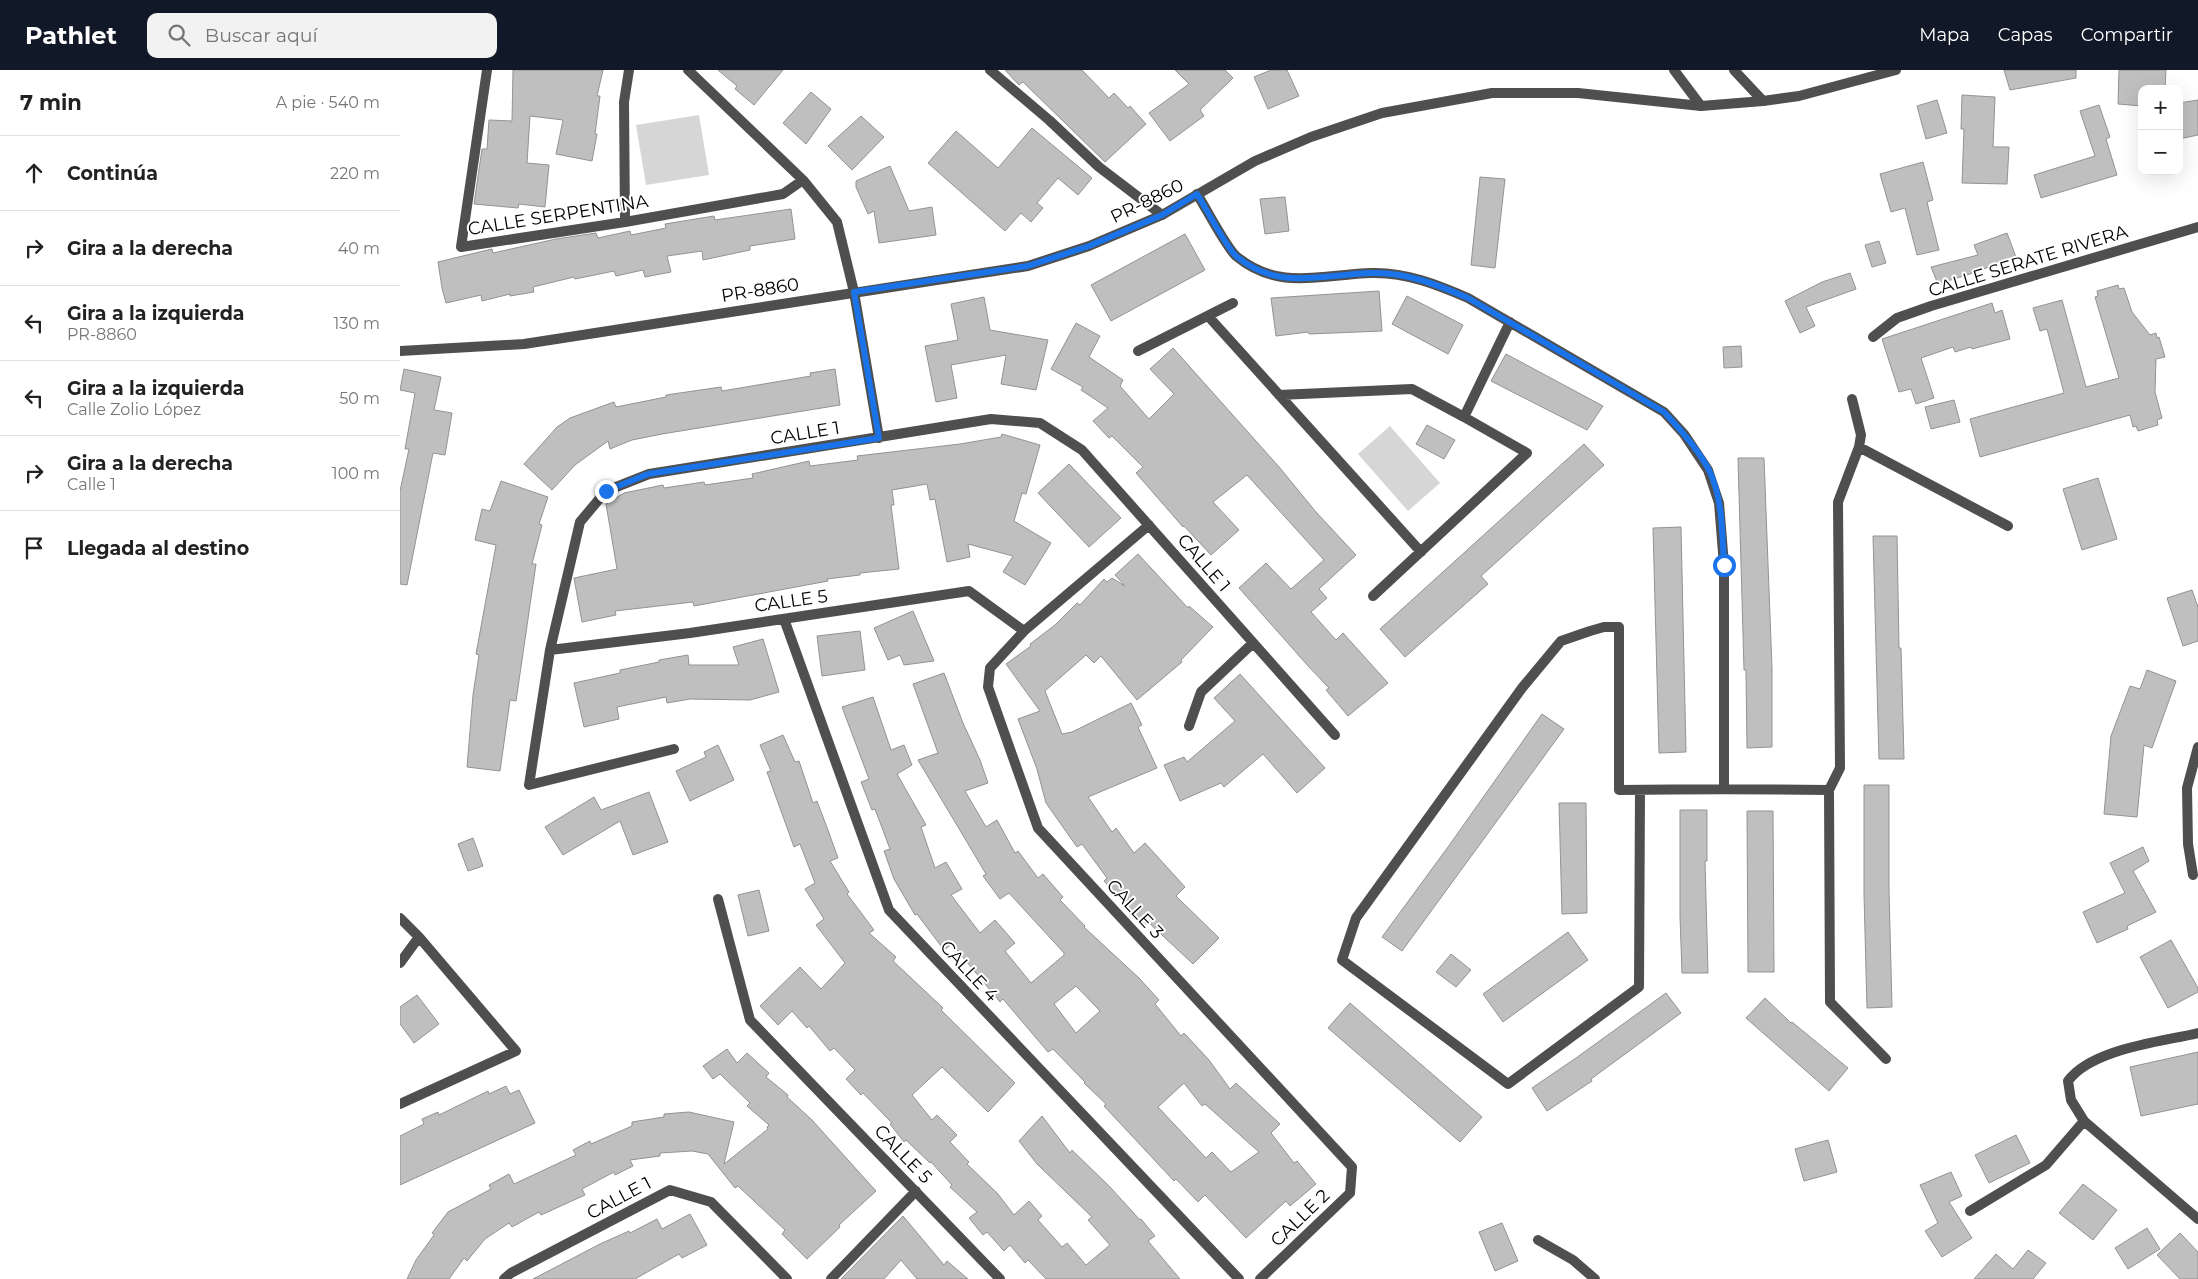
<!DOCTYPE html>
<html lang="es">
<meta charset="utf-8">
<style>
body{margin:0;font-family:Montserrat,sans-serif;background:#f2f2f2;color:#222}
.controls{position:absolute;right:15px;top:15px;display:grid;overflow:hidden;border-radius:10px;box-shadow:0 5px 20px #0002}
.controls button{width:45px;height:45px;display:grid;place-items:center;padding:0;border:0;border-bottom:1px solid #e0e0e0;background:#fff;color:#222;font:25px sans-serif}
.stop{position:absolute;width:15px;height:15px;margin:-11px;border:4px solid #1a73e8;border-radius:50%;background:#fff}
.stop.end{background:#1a73e8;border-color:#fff;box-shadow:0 1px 5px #0008}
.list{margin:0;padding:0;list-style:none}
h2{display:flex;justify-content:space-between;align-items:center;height:65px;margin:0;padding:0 20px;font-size:21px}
h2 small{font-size:16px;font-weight:400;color:#767676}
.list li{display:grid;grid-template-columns:32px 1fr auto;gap:15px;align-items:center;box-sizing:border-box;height:75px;padding:0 20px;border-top:1px solid #e0e0e0}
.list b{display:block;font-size:19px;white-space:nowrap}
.list p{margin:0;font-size:16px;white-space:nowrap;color:#767676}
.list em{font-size:16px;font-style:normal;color:#767676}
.icon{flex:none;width:28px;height:28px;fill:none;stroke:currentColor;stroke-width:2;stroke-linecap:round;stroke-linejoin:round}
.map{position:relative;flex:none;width:1798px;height:1209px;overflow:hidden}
header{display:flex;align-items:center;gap:30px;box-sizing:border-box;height:70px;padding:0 25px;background:#111827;color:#fff}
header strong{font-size:24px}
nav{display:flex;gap:28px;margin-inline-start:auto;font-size:18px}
.search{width:350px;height:45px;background:#f2f2f2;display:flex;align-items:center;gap:12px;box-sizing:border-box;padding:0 18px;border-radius:10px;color:#767676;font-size:19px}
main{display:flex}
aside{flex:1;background:#fff}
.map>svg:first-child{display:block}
</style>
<header>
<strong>Pathlet</strong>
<div class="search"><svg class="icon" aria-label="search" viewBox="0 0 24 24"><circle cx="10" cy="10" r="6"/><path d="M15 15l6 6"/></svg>Buscar aquí</div>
<nav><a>Mapa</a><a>Capas</a><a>Compartir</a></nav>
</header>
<main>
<aside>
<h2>7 min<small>A pie · 540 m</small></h2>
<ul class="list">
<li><svg class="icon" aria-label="ahead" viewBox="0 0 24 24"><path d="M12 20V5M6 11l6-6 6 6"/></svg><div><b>Continúa</b></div><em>220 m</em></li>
<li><svg class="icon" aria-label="right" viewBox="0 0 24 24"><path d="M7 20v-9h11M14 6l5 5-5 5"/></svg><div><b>Gira a la derecha</b></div><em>40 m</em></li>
<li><svg class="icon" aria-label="left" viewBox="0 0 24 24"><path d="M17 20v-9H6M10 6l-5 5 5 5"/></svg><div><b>Gira a la izquierda</b><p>PR-8860</p></div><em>130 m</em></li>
<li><svg class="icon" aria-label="left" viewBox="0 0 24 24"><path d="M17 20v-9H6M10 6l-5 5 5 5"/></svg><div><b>Gira a la izquierda</b><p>Calle Zolio López</p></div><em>50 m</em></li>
<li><svg class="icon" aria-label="right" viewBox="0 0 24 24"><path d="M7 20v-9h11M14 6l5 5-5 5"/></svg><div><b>Gira a la derecha</b><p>Calle 1</p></div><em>100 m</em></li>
<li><svg class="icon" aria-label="arrive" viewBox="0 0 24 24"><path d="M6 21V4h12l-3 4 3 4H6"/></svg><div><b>Llegada al destino</b></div></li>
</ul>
</aside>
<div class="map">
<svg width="1798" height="1209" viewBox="0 0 1798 1209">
<rect width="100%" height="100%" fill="#fff"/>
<path fill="#d6d6d6" d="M 299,45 L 309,105 L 246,115 L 236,55 Z
M 990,356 L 1040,413 L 1008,441 L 958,384 Z"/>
<path fill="#bfbfbf" stroke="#939393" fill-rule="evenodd" d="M 113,0 L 203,0 L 197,26 L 200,26 L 195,64 L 197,64 L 192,91 L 156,84 L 163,50 L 130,46 L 127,93 L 149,95 L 145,137 L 119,134 L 118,138 L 74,134 L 82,79 L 87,79 L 89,50 L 112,51 Z
M 318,0 L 383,0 L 354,35 L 335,19 L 337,16 Z
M 605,0 L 682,0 L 709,28 L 714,23 L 728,38 L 730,36 L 746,54 L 705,92 L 623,12 L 619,15 Z
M 775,0 L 825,0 L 833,8 L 800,40 L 804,46 L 770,71 L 749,43 L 789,14 Z
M 871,0 L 887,0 L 899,26 L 868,39 L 854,7 Z
M 1604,0 L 1676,0 L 1676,8 L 1610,20 Z
M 1719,0 L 1766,0 L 1765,19 L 1742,19 L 1742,36 L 1718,34 Z
M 411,22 L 431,39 L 406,74 L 383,53 Z
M 1562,25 L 1595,27 L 1593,77 L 1609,77 L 1607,114 L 1562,113 L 1564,59 L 1561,59 Z
M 1537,30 L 1547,63 L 1526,69 L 1517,36 Z
M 1798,30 L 1798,65 L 1779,69 L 1779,33 Z
M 1699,35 L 1710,67 L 1706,69 L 1717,105 L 1641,128 L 1634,105 L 1695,86 L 1680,41 Z
M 461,46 L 484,67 L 452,100 L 428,76 Z
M 632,58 L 692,108 L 678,125 L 658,108 L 637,133 L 643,138 L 631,152 L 621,143 L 605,161 L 528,93 L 556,61 L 598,98 Z
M 1523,92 L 1533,130 L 1527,132 L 1539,180 L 1517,185 L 1505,138 L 1491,142 L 1480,104 Z
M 490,96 L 509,141 L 532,137 L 536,165 L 479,173 L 474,141 L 468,144 L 456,117 L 456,111 Z
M 1080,107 L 1105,109 L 1095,198 L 1071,195 Z
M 885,127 L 889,161 L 865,164 L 860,129 Z
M 391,139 L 395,169 L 350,176 L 350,180 L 303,190 L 302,181 L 267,186 L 271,202 L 245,207 L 243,200 L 216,206 L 214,201 L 175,209 L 174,207 L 133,217 L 134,222 L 110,226 L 110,224 L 82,231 L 81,225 L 46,233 L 42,218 L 38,192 L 71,184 L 92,179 L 93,183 L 156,169 L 196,163 L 198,168 L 230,161 L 231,165 L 266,158 L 265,154 L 314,146 L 315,150 Z
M 1607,163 L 1616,187 L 1570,204 L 1538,214 L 1531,197 L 1578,185 L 1574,175 Z
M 785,164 L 805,200 L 711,251 L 691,215 Z
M 1479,171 L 1486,193 L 1472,197 L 1465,175 Z
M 1450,203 L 1456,219 L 1406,237 L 1415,256 L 1400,263 L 1385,231 L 1422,212 Z
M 1718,215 L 1719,219 L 1724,218 L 1732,242 L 1750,265 L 1756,263 L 1757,268 L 1759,267 L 1765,287 L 1756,289 L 1755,322 L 1762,348 L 1757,350 L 1758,355 L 1738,361 L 1736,356 L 1733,357 L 1730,345 L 1580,387 L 1570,349 L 1664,323 L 1647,259 L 1640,261 L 1633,238 L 1662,230 L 1686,317 L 1719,308 L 1695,227 L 1698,226 L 1697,221 Z
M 979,221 L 982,261 L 909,264 L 908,262 L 876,266 L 871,228 Z
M 1007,226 L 1063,255 L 1048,284 L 992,254 Z
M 584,227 L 590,260 L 648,270 L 636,320 L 601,314 L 606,285 L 551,295 L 557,328 L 536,332 L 525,276 L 558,270 L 551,234 Z
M 1592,233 L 1595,243 L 1602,240 L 1610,269 L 1572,279 L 1571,277 L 1555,282 L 1553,277 L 1521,288 L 1534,328 L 1516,334 L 1511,319 L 1499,322 L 1482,269 Z
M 676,253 L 700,266 L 689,287 L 723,310 L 720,316 L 749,349 L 774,324 L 750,299 L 773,278 L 880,398 L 916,442 L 956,485 L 919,519 L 927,528 L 911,542 L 936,570 L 943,563 L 988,613 L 948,646 L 926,620 L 929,618 L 909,597 L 839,518 L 866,493 L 891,519 L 924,490 L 847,405 L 813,432 L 839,460 L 811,485 L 784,456 L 783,457 L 736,403 L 743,397 L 712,366 L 709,368 L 693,351 L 708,338 L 681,320 L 683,317 L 651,299 Z
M 1341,276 L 1342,297 L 1324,298 L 1323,277 Z
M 1106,284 L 1203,336 L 1187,360 L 1091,311 Z
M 4,299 L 41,307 L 34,340 L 52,343 L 45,385 L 33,383 L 7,515 L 0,514 L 0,421 L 9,379 L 5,379 L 15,323 L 0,320 Z
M 435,299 L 440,335 L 262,364 L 232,370 L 210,379 L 208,371 L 175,395 L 152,420 L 124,394 L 157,357 L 170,348 L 214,332 L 216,337 L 266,327 L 266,325 L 321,317 L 322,321 L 411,306 L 410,303 Z
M 1554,330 L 1560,352 L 1531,359 L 1525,337 Z
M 1027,355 L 1055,370 L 1044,389 L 1016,374 Z
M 602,364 L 640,375 L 626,424 L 622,423 L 614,451 L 651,473 L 625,515 L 603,502 L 613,486 L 568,474 L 570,487 L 547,492 L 535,429 L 530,430 L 527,414 L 492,420 L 494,435 L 491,435 L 499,499 L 460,503 L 460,505 L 427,509 L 428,511 L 294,536 L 293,532 L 215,541 L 216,545 L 182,552 L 174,508 L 217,499 L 206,434 L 224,423 L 263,415 L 264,418 L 304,412 L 305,415 L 353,408 L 352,404 L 409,391 L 410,396 L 458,390 L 457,386 L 560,374 L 601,367 Z
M 1184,374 L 1204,395 L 1081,506 L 1088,514 L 1005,587 L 980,559 Z
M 1338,388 L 1364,388 L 1372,599 L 1372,677 L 1347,678 L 1346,600 L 1344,600 Z
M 669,394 L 721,448 L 689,477 L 638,423 Z
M 1698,408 L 1717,469 L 1682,480 L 1663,419 Z
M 101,411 L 148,427 L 139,454 L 142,455 L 132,494 L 136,494 L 116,631 L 110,630 L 100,701 L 67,697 L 73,625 L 79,585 L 76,584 L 96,475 L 75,470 L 82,439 L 90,441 Z
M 1281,457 L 1286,682 L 1259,683 L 1253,458 Z
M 1473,466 L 1497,466 L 1499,578 L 1501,578 L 1504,689 L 1479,689 Z
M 738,484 L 788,538 L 789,536 L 813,557 L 781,590 L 782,592 L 737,630 L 701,586 L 694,593 L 686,585 L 645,621 L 662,664 L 672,662 L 731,633 L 742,655 L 738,657 L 757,698 L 688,727 L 712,762 L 716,758 L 734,783 L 745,773 L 785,817 L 776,826 L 819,868 L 793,894 L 748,852 L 745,855 L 704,811 L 707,808 L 682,774 L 677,777 L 646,733 L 637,699 L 618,649 L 640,641 L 606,594 L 631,576 L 630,574 L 655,555 L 677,533 L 680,535 L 704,509 L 707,512 L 712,508 L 725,516 L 715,505 Z
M 1792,520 L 1798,537 L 1798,571 L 1783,576 L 1767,528 Z
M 513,541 L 534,591 L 504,595 L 500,585 L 488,590 L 474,558 Z
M 460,561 L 465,600 L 422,606 L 417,566 Z
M 363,569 L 379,622 L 350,630 L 290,629 L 267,633 L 266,627 L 217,637 L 219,649 L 184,657 L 174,613 L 220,603 L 220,600 L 259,592 L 259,590 L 288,585 L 289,595 L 339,595 L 333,577 Z
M 1747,600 L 1776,611 L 1752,678 L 1744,675 L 1737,747 L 1704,744 L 1711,666 L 1730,616 L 1740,619 Z
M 544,603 L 563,653 L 580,690 L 588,713 L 565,721 L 586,757 L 597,750 L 615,783 L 618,781 L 638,808 L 643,804 L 663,827 L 660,830 L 685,856 L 684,857 L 739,908 L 759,930 L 755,934 L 781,966 L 784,963 L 809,990 L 830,1019 L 836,1013 L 880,1054 L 871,1063 L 894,1093 L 897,1091 L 916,1114 L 890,1136 L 886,1131 L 846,1168 L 805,1125 L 798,1132 L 776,1109 L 774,1111 L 704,1036 L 706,1034 L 684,1013 L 685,1012 L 653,979 L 648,982 L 603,929 L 600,932 L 552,874 L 544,880 L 517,844 L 515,845 L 494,809 L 484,781 L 490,779 L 475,739 L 472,740 L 461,712 L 469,709 L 442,637 L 473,627 L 491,680 L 504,675 L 512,695 L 497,704 L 526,755 L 521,757 L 535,798 L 546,792 L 562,819 L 551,825 L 580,863 L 595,850 L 615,873 L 605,881 L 631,913 L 664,885 L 664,883 L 609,823 L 600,829 L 583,806 L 586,804 L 518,690 L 538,683 L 513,614 ZM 676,916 L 700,941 L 676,963 L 654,934 ZM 784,1013 L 802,1036 L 805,1034 L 859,1082 L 831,1102 L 812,1082 L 806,1088 L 758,1037 Z
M 840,604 L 925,698 L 897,723 L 863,684 L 824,717 L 821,713 L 780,731 L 764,695 L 784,687 L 787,692 L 835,651 L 814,628 Z
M 1142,644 L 1164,659 L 1002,881 L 982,867 L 1048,777 Z
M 383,665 L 395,692 L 399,691 L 413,733 L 417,731 L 429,763 L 438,788 L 430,791 L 449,822 L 447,824 L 474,860 L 469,863 L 496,887 L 493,891 L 543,938 L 541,940 L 615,1013 L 588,1042 L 542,997 L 512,1025 L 532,1050 L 537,1045 L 557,1065 L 550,1072 L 569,1092 L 567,1094 L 598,1124 L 614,1145 L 629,1131 L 642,1146 L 638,1150 L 662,1177 L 667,1173 L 686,1195 L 710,1175 L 688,1150 L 692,1147 L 637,1094 L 619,1071 L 642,1046 L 670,1083 L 672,1080 L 710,1117 L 740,1150 L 741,1149 L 755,1166 L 748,1171 L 780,1209 L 646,1209 L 628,1190 L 625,1193 L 610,1175 L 604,1181 L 587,1162 L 583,1165 L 569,1148 L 577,1142 L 550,1117 L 552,1115 L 531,1092 L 530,1093 L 506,1070 L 504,1072 L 490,1054 L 492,1053 L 463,1023 L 461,1025 L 446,1009 L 455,1000 L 434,978 L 430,981 L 409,956 L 407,958 L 392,941 L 378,955 L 360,936 L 400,897 L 421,919 L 445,893 L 416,855 L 424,849 L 405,819 L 415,813 L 400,774 L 394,777 L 367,702 L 371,701 L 360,675 Z
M 318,675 L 334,710 L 290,731 L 276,701 L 306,687 L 304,682 Z
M 1464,715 L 1489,715 L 1489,821 L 1492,937 L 1467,938 L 1464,824 Z
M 249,722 L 268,772 L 233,785 L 220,751 L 163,785 L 145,757 L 194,727 L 201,740 Z
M 1159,733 L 1186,733 L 1187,843 L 1162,844 Z
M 1280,740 L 1307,740 L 1307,791 L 1305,791 L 1308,903 L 1282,903 L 1280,846 Z
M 1347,741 L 1373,741 L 1374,902 L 1348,902 Z
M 73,768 L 83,796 L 68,801 L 58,774 Z
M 1743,777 L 1749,791 L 1733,801 L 1756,842 L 1727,856 L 1728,859 L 1697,873 L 1683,842 L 1725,823 L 1710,793 Z
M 359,820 L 369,861 L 348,866 L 338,825 Z
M 1168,862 L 1188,890 L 1103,952 L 1083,924 Z
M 1771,870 L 1798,918 L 1798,922 L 1768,938 L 1740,887 Z
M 1051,884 L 1071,900 L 1056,917 L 1036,902 Z
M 1266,923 L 1281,943 L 1191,1009 L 1192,1011 L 1147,1041 L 1132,1018 L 1176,988 Z
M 17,925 L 39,954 L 14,973 L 0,954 L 0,937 Z
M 1365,928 L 1391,953 L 1392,952 L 1448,998 L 1429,1021 L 1346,948 Z
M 950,933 L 1082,1047 L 1060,1072 L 928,958 Z
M 327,979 L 337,993 L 347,983 L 369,1003 L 366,1007 L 388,1025 L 387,1027 L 412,1050 L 476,1121 L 439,1155 L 440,1157 L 407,1189 L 382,1164 L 385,1160 L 338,1116 L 335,1118 L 308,1084 L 292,1081 L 260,1083 L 260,1086 L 230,1090 L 233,1096 L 215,1105 L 214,1102 L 182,1119 L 185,1125 L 141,1145 L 139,1142 L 112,1157 L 109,1153 L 85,1169 L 67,1191 L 64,1188 L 49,1209 L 7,1209 L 16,1190 L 34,1165 L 32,1163 L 48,1142 L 91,1119 L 89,1115 L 109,1104 L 114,1114 L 176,1085 L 173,1080 L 190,1071 L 191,1074 L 232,1056 L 232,1052 L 264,1047 L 264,1044 L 289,1042 L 334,1052 L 324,1094 L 368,1059 L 367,1057 L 369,1055 L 347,1036 L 350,1033 L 320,1004 L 313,1009 L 303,996 Z
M 1798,982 L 1798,1034 L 1741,1046 L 1730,997 Z
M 106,1016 L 110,1024 L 119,1020 L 135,1053 L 0,1115 L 0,1066 L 24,1054 L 22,1049 L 38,1042 L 39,1045 L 88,1021 L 89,1024 Z
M 1616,1065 L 1630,1093 L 1589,1113 L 1575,1085 Z
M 1428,1070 L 1437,1102 L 1404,1111 L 1395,1079 Z
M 1551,1102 L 1562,1126 L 1549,1132 L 1572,1168 L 1542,1187 L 1525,1161 L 1538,1153 L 1520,1115 Z
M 1683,1114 L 1717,1140 L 1693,1170 L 1659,1143 Z
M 290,1144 L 307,1175 L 282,1188 L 279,1184 L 235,1209 L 133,1209 L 200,1174 L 229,1161 L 230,1163 L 257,1149 L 262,1159 Z
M 503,1146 L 544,1195 L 547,1191 L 568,1209 L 517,1209 L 501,1190 L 484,1209 L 441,1209 Z
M 1102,1153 L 1118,1191 L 1095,1201 L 1079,1162 Z
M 1747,1158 L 1760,1179 L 1728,1199 L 1715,1178 Z
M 1780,1163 L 1798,1182 L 1798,1209 L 1780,1209 L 1757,1185 Z
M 1628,1180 L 1646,1193 L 1633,1209 L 1574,1209 L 1596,1184 L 1613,1199 Z"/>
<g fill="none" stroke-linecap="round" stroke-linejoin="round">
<path stroke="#4f4f4f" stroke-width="10" d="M 87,0 L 61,177 L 225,152 L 383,124 L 403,110
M 288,0 L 403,110 L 437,152 L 454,222 L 479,368
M 590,0 L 649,50 L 699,97 L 762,145
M 1274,0 L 1301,36
M 1334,0 L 1363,31
M 797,124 C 806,138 826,177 836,186 C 879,222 923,204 972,203 C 1006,202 1038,215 1068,228 L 1264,342 L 1284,364 L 1308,400 L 1319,433 L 1324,495 L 1324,719
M 225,152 L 224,32 L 229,0
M 808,246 L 1021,482
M 1473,267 L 1497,248 L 1531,236 L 1798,157
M 738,281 L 833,233
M 879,325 L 1012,319 L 1064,347
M 1452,329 L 1461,365 L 1459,377
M 749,455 L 624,561 L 590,598 L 588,617 L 638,758 L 952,1097 L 950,1123 L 860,1209
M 973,526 L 1127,383 L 1064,347 L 1110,252
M 384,549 L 489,840 L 839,1209
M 150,580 L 290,563 L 569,521 L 624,561
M 789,656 L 801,622 L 853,573
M 274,679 L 129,715 L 150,580 L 180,452 L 206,421 L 249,404 L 591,349 L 640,353 L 682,380 L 935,665
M 1240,720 L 1239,917 L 1108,1014 L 942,890 L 956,848 L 1122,618 L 1161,571 L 1190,561 L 1204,557 L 1219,557 L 1219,720 C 1289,719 1359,719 1429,720 L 1440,698 L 1438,432 L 1459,377 L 1608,456
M 1429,720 L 1430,932 L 1486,989
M 1793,805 L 1788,774 L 1787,718 L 1798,677
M 318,829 L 350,950 L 600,1209
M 0,848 L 19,867 L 0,893
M 1798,963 C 1760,972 1691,979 1668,1011 L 1671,1030 L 1684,1051 L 1798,1149
M 0,1034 L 116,981 L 19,867
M 1570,1141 L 1646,1095 L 1684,1051
M 1138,1170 L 1173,1190 L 1195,1209
M 104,1209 L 111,1203 L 270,1120 L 311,1132 L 387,1209
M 431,1209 L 516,1121"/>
<path stroke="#4f4f4f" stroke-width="10" d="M 0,281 L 124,274 L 628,196 L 689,176 L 762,145 L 855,91 L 911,67 L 982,43 L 1092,23 L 1178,23 L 1301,36 L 1363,31 L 1399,26 L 1496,0"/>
</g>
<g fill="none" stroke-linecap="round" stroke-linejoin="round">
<path stroke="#1a73e8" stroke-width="6" d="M 206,421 L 248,404 L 479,368 L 454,222 L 628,196 L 689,176 L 762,145 L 797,124 C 806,138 826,177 836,186 C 879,222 923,204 972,203 C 1006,202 1038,215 1068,228 L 1264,342 C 1280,359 1298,379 1309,400 C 1323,429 1322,463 1324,495"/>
</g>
<g text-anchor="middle" stroke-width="4" stroke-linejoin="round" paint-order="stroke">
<g font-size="18" fill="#000" stroke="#fff">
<text transform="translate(747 131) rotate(-26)" y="6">PR-8860</text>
<text transform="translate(158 145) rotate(-9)" y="6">CALLE SERPENTINA</text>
<text transform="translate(1628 191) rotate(-17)" y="6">CALLE SERATE RIVERA</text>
<text transform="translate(360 220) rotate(-9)" y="6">PR-8860</text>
<text transform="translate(405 363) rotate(-9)" y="6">CALLE 1</text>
<text transform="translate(804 493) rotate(49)" y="6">CALLE 1</text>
<text transform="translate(391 531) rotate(-8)" y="6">CALLE 5</text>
<text transform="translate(735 839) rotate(47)" y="6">CALLE 3</text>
<text transform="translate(569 901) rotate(47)" y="6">CALLE 4</text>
<text transform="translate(503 1084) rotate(46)" y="6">CALLE 5</text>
<text transform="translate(219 1128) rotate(-28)" y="6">CALLE 1</text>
<text transform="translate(900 1148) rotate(-44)" y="6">CALLE 2</text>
</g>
</g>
</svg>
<div class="controls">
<button>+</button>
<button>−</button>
</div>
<div class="stop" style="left:1324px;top:495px"></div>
<div class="stop end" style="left:206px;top:421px"></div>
</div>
</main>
